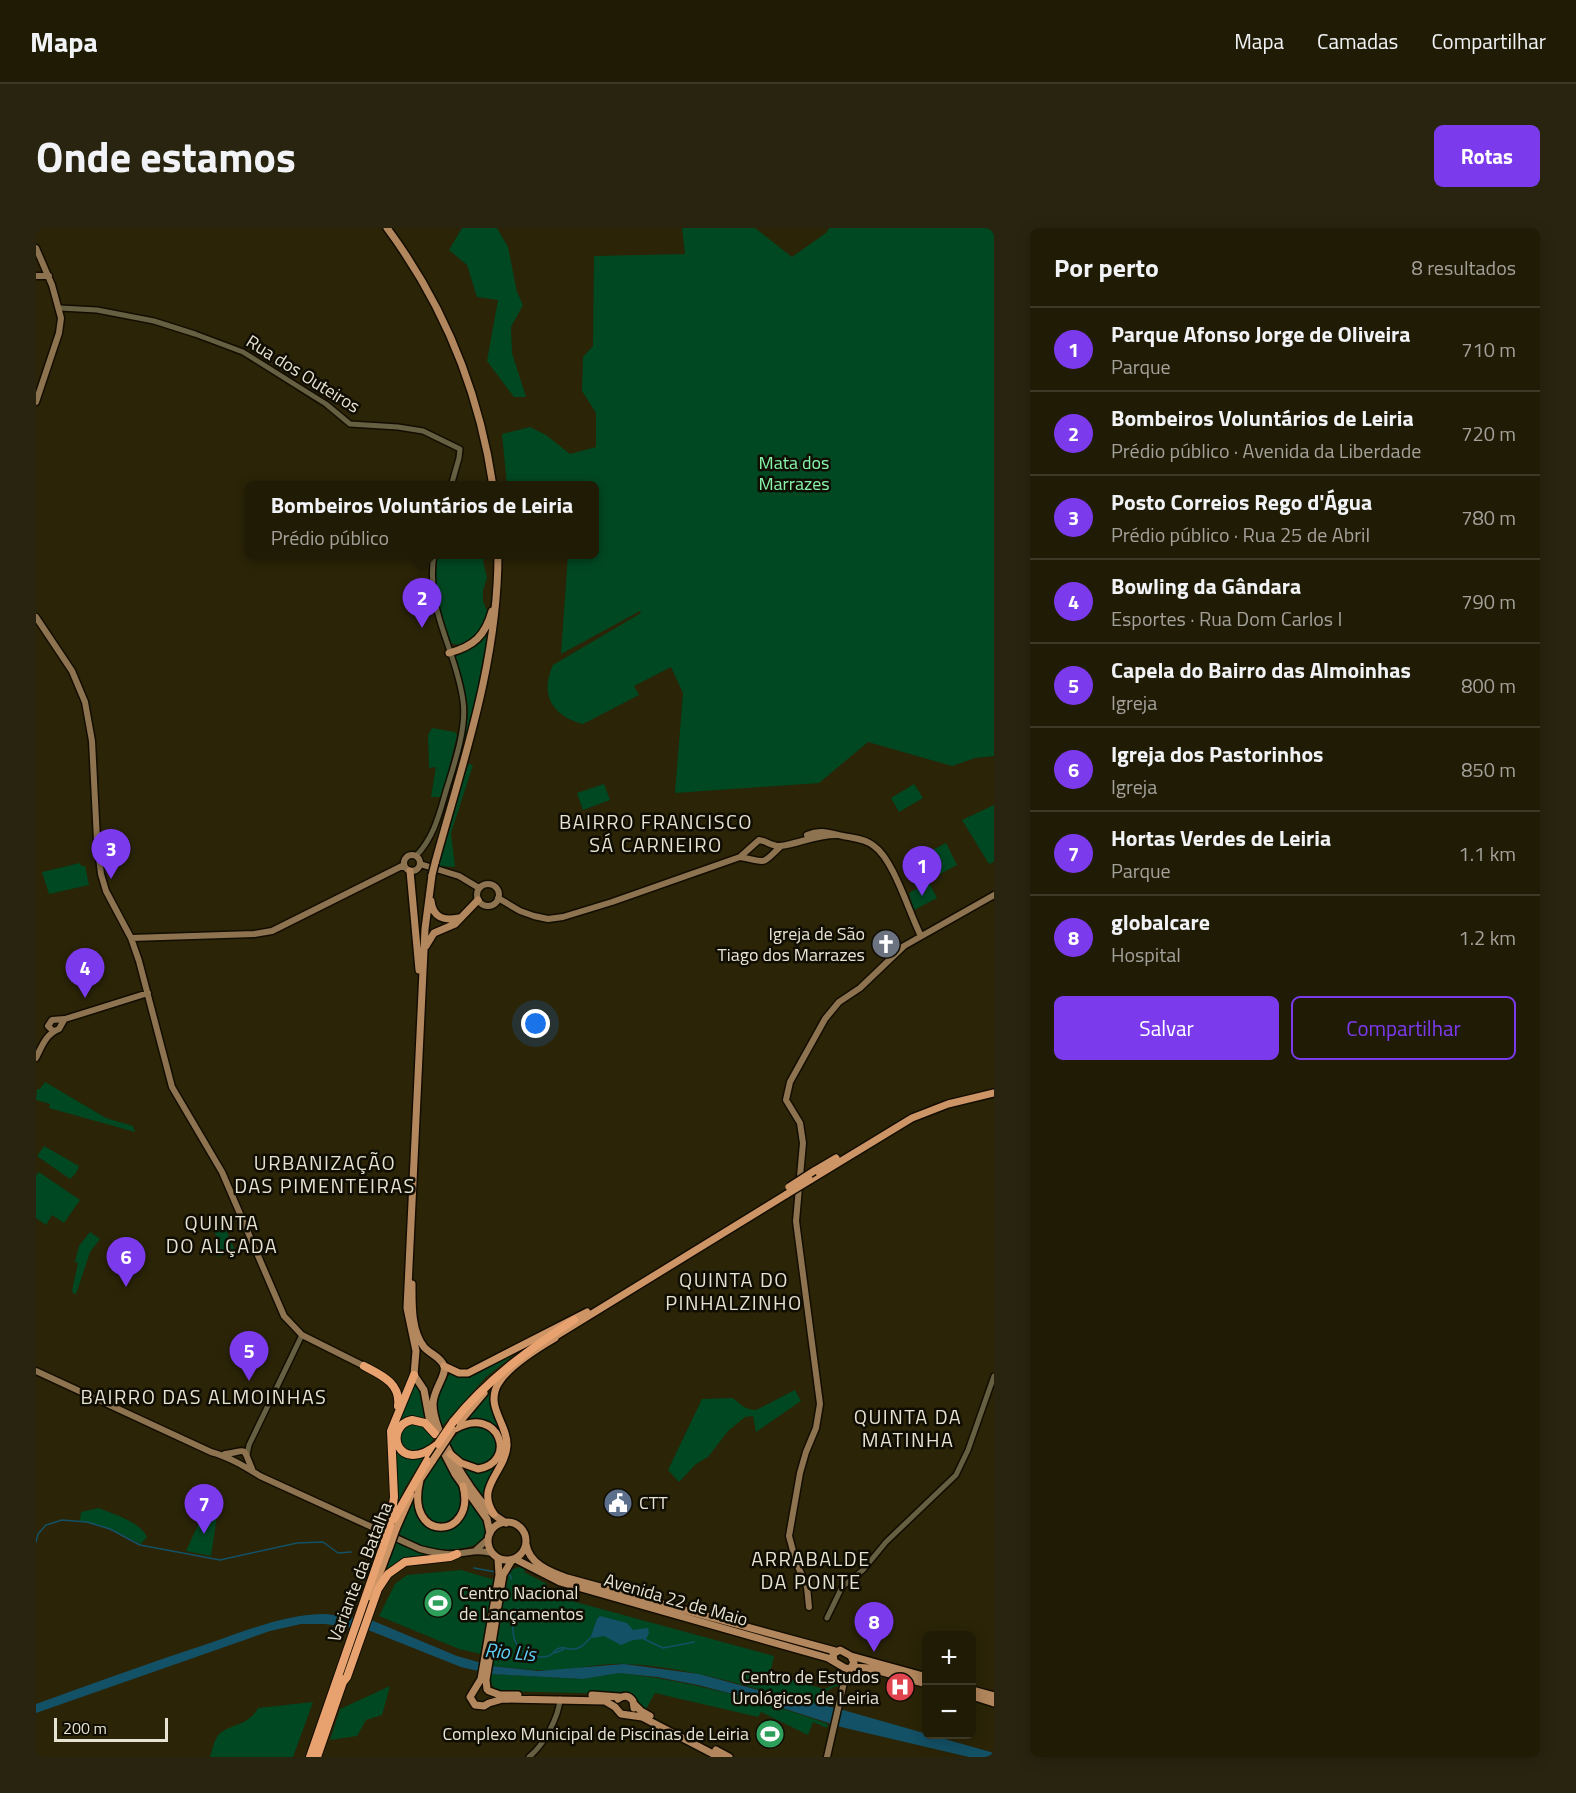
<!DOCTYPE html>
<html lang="pt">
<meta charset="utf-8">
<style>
body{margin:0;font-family:"Titillium Web",sans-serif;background:#28240f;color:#f1f3f6}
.controls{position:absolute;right:18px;bottom:18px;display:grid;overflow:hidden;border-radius:9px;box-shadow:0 3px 15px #0003}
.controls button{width:54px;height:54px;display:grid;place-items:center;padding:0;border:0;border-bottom:2px solid #3d3927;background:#201b05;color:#f1f3f6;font:30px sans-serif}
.scale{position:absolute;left:18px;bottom:15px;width:114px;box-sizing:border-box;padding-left:6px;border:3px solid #e7e3d2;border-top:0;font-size:16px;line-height:21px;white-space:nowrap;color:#e7e3d2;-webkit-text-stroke:4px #100d03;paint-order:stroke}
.you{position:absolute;left:500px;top:796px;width:21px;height:21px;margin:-15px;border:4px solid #fff;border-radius:50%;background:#1a73e8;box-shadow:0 0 0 9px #1a73e833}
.badge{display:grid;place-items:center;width:39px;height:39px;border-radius:50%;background:#7c3aed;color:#fff;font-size:20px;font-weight:700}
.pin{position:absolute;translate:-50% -50px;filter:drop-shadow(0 2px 3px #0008)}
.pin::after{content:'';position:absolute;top:32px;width:21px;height:18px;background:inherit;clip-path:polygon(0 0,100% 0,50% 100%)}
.popup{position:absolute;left:209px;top:253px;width:354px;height:78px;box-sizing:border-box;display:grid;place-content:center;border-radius:9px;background:#201b05;filter:drop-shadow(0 2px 4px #0005);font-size:20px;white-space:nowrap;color:#a2a19a}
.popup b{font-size:22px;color:#f1f3f6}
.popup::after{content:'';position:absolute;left:50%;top:100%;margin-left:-12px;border:12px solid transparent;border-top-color:#201b05}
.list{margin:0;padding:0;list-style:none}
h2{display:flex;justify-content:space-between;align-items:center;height:78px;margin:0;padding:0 24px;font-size:26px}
h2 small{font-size:20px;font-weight:400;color:#a2a19a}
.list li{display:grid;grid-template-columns:39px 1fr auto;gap:18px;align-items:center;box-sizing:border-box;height:84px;padding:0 24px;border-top:2px solid #3d3927}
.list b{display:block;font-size:22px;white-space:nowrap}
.list p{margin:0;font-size:20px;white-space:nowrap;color:#a2a19a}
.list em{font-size:20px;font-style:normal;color:#a2a19a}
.actions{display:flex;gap:12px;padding:18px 24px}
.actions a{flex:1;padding:14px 0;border:2px solid #7c3aed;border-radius:9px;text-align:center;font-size:21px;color:#7c3aed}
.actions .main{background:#7c3aed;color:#fff}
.map{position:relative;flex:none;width:958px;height:1529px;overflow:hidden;border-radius:9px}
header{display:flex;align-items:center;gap:36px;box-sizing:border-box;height:84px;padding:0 30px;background:#201b05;border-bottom:2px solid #3d3927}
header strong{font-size:28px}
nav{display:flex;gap:33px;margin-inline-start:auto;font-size:21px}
.intro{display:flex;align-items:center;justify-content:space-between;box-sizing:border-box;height:144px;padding:0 36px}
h1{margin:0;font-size:42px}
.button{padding:15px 27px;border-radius:9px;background:#7c3aed;color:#fff;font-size:21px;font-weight:700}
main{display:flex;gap:36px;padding:0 36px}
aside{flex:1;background:#201b05;border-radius:9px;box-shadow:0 3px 15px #0003}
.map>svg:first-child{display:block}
</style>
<header>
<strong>Mapa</strong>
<nav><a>Mapa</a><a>Camadas</a><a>Compartilhar</a></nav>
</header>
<div class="intro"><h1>Onde estamos</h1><a class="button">Rotas</a></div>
<main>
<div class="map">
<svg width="958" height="1529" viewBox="0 0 958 1529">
<rect width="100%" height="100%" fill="#2b2407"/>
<path fill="#004822" d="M 426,0 L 461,0 L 472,19 L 481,64 L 487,77 L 475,99 L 476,125 L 490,169 L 478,169 L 451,133 L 462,72 L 441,69 L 431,37 L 413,22 Z
M 646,0 L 719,0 L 756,29 L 790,5 L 793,0 L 958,0 L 958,528 L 939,530 L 916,538 L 832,514 L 783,555 L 639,565 L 647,465 L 635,439 L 598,458 L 603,467 L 547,496 C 517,488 503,467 517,437 L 605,385 L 604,383 L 525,426 L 532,327 L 558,326 L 558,258 L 471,257 L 466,206 L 494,199 L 510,207 L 534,226 L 560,219 L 560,185 L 546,163 L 547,129 L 557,118 L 558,28 L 649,26 Z
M 402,327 L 451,327 L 447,333 L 451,350 L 447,362 L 447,373 L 452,385 C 445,403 443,408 426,418 L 414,415 C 403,383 396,360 402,327 Z
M 453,401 L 443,458 L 425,529 L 432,485 L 431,473 L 417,426 L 449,406 Z
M 396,500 L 419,504 L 421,507 L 406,569 L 395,569 L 400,539 L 393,540 L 392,507 Z
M 432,536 L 437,537 L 415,605 L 419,639 L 402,638 Z
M 568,556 L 574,572 L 547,582 L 541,565 Z
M 878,556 L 887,570 L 863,584 L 855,570 Z
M 958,577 L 958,634 L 953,636 L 926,592 Z
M 910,615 L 921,637 L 880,659 L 868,637 Z
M 44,635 L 45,638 L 49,638 L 53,657 L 13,666 L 6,644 Z
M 893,654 L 901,670 L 878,682 L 873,665 Z
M 9,854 L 70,890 L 97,898 L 99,904 L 13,880 L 14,876 L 0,872 L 1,861 L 4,861 Z
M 8,918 L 43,938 L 40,945 L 34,951 L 1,928 Z
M 3,944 L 44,972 L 28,995 L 16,987 L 10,997 L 0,990 L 0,947 Z
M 192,987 L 196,997 L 189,1000 L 199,1022 L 182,1029 L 177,1016 L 183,1013 L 172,993 L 178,990 L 179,992 Z
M 54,1004 L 64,1011 L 54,1024 L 40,1066 L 38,1066 L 36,1063 L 42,1035 L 39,1034 L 43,1018 Z
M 484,1122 L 450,1149 L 406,1198 C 394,1172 402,1167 414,1145 L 427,1149 L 433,1148 Z
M 378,1154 L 385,1160 L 391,1194 L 368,1192 L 361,1220 L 389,1227 L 368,1261 L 360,1279 L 357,1206 Z
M 456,1162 L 456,1185 L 468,1210 L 467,1225 L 450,1258 L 450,1273 L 424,1237 L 456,1238 L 466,1211 C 458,1193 446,1194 429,1194 Z
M 759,1162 L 765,1173 L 720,1204 L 717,1188 L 709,1189 L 692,1203 L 672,1229 L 660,1236 L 643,1254 L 632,1242 L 666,1171 L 697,1170 C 705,1177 710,1182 720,1182 Z
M 379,1194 L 393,1202 L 398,1210 L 392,1219 L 379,1225 C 359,1217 358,1201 379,1194 Z
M 446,1197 L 459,1205 C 462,1224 463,1230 444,1239 L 423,1231 L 414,1215 L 427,1199 Z
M 406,1227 C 412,1237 424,1252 426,1264 C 431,1310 376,1302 384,1263 C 386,1250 399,1237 406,1227 Z
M 431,1268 C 441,1282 459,1301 442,1316 C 414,1326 387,1322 363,1306 L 378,1269 C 379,1282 383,1292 394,1299 C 420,1298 431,1297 431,1268 Z
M 63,1280 C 79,1287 103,1293 111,1309 L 105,1316 L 75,1301 L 44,1293 L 45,1284 Z
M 168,1284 L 181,1288 L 175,1328 L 150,1323 Z
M 359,1314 L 397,1327 C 376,1329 362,1333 347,1347 Z
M 483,1339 L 489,1341 L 488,1344 L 511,1356 L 510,1366 L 738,1428 L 734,1446 L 788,1461 L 798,1457 L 805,1448 L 805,1459 L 800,1458 L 792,1462 L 786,1477 C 721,1463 656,1438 589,1436 C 567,1435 546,1440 525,1442 C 502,1444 479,1440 456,1438 L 472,1348 L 477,1341 Z
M 425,1342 L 459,1352 L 445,1426 L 423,1421 L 343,1388 L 359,1356 L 371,1347 Z
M 583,1445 C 656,1453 724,1472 792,1496 L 791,1500 L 777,1494 L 772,1507 L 725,1484 L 722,1489 L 619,1465 L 610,1481 C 596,1472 599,1459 579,1466 L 466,1463 L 458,1461 L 454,1452 L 455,1446 L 547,1451 Z
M 354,1458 L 346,1487 L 330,1492 L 321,1508 L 294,1512 L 304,1481 Z
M 277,1474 L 257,1529 L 174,1529 C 176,1523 177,1516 180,1511 C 188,1495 211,1501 222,1480 Z"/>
<path fill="#135166" d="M 290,1386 L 335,1392 L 421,1428 L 456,1438 L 502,1443 L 588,1436 L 663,1446 L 741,1467 L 800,1480 L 958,1525 L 958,1529 L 933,1529 L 805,1499 L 728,1474 L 662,1457 L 621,1449 L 583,1445 L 547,1451 L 455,1446 L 425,1439 L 332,1402 L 289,1396 L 265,1396 L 234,1403 L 0,1485 L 0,1476 C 58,1455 116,1434 174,1415 C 212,1402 250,1386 290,1386 Z
M 564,1388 L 591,1395 L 597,1402 L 612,1400 L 613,1405 L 610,1411 L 597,1412 L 585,1417 L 568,1408 L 557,1410 L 555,1408 L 561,1391 Z"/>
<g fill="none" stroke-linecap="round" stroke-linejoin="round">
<path stroke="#135166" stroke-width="1.5" d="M 0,1314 L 2,1306 L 10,1297 L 26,1292 L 51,1294 L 74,1301 L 104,1317 L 184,1332 L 261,1315 L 287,1314 L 302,1325 L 315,1324
M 438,1340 L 460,1344
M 470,1346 L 474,1347 L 475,1351
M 482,1380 C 469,1405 481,1435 513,1428 C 517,1426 519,1421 524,1420 C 527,1419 530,1420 533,1421 C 544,1422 549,1416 556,1408
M 608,1411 L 627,1420 L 658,1414
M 519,1425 L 528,1421"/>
<g stroke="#130d00" stroke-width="8">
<path id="tertiary" d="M 24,80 L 61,82 L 118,93 L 159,106 L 207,124 L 290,176 L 314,196 L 362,199 L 387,203 L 424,221 L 423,230 L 415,258
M 380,628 C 398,609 403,587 410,563 C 418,537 431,500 427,473 C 420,420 389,384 398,326
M 211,1227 L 213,1217 L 266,1107
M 791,1390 L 806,1359 L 827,1342 L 850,1314 L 920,1247 L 932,1222 L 958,1148
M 493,1529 C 507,1518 523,1489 524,1471"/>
</g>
<g stroke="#130d00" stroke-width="9">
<path id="secondary" d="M 0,20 L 16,57 L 25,90 L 23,105 L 0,174
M 0,48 L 13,48
M 0,389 L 36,443 L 49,474 L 56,513 L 61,612 L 65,646 L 70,663 L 95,710 L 103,733 L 136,859 L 186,944 L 248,1088 L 266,1107 L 328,1138
M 771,607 C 785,601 793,605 807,608 C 817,610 830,611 838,618 C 858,632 873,685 885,708
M368 635a8 8 0 1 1 16 0a8 8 0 1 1-16 0Z
M 704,629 C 732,634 724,638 745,618
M 384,636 L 423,648 L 443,660
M441 667a11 11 0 1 1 22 0a11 11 0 1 1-22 0Z
M 462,670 L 484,683 L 498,688 L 512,691 L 527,689 L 576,674 L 704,629 L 723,612 C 731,613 736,619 745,618 C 765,615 782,606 802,607
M 95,710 L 218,706 L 236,703 L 368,637
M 17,803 L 12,798 L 16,792 L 29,791 L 112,765
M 0,830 C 6,818 10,806 23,801 L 28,792
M 0,1143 L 175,1224 C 193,1229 208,1238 224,1248 L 384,1321 C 395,1324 407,1327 418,1326 C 433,1325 440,1321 456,1325
M 189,1226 C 212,1223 206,1217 216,1241
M 440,1322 L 452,1311
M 773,1379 L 771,1359 L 760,1334 L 753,1308 L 764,1245 L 770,1224 L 780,1200 L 784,1176 L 760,993 L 767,915 L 764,895 L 750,872 L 754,854 L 789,791 L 803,774 L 824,760 L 868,718 L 958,667
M 791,1529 L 809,1450 L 814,1441"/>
</g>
<g stroke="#130d00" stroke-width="10">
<path id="primary" d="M 351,0 C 408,77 443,163 457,258
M 413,425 C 438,418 449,408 456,383
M 399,635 C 427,533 462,434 462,326
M 374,643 L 383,742
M 396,647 L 389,701 L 371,1080 L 380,1123 L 378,1147 L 388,1162 L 393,1189 L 398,1204
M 395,673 C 397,690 408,693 423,690
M 390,718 L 398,705 L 419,696 L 442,672
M 376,1056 C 376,1077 375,1102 388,1119 C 394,1126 405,1129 408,1138 C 411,1147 397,1162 397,1176 C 397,1204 433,1261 452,1281 C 457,1287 464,1291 470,1295
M 404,1217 L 419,1246 L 451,1291 L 454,1305
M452 1313a19 19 0 1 1 38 0a19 19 0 1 1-38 0Z
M 490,1316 C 493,1336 514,1344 531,1350 L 799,1423
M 462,1330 L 463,1347 L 445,1451 L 434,1469 L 439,1477 L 448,1478 L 453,1475 L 467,1471 L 569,1473 L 579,1479 L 585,1486 L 606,1489 L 683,1529
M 479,1331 L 524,1354 L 792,1430 L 809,1440 L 814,1441 L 818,1435 L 815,1428 L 804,1422 L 797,1426 L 798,1433
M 815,1428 L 891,1449
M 817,1439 L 832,1440 L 891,1456
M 451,1461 L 450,1452 L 467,1347 L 476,1332
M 936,1462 L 958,1468
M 453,1463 L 464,1467 L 482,1467
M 556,1467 L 583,1469
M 936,1468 L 958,1475
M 582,1471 C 587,1467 593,1467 597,1473 L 598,1480
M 598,1476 L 605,1483 L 614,1488
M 680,1522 L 693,1529"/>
</g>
<g stroke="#130d00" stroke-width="10">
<path id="trunk" d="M 778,943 L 800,930
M 774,952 L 876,890 L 912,876 L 958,865
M 515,1111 L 751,966
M 408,1138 L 423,1145 L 432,1145 L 551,1084
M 417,1202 L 448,1165
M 414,1226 L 425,1235 L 442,1241 C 482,1235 464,1176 419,1201
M 385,1250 L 397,1232
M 384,1252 C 368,1317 441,1311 427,1258
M 458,1286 C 439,1259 469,1244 471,1218 C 472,1196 449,1179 462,1156 C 472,1139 502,1120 519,1110
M 360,1301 L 375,1267
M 335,1369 L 354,1318"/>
</g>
<g stroke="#130d00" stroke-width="10">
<path id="motorway" d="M 328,1138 C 345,1147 365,1155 362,1178
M 417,1194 C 451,1152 493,1121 538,1092
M 399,1206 L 389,1195 L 376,1192 C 347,1198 361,1249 402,1216
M 358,1291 L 398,1221
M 354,1298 L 358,1269 L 355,1203 L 378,1147
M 307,1454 L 311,1449 L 342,1361 L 352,1346 L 369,1334 L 414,1329 L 421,1326
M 274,1529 L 348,1316
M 281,1529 L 308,1451"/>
</g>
<use href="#tertiary" stroke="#665f41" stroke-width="5"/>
<use href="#secondary" stroke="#8d734f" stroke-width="6"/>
<use href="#primary" stroke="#b3875d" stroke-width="7"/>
<use href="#trunk" stroke="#cd9466" stroke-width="7"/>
<use href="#motorway" stroke="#e7a26f" stroke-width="8"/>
<g stroke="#130d00" stroke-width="10" stroke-linecap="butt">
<path id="primary-bridge" d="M 396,647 L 399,635"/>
</g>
<g stroke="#130d00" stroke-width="10" stroke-linecap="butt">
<path id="trunk-bridge" d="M 753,959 L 778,943
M 751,966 L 774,952
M 397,1232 L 417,1202
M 354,1318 L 360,1301"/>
</g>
<g stroke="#130d00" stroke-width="10" stroke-linecap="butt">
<path id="motorway-bridge" d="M 402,1216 L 417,1194
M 348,1316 L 354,1298"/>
</g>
<use href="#primary-bridge" stroke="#b3875d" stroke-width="7"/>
<use href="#trunk-bridge" stroke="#cd9466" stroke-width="7"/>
<use href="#motorway-bridge" stroke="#e7a26f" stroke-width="8"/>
</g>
<defs>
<g id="church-disc" transform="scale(1.5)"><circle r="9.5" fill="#6b7280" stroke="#100d03"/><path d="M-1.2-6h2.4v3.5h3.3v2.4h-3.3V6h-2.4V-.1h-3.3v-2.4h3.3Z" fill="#fff"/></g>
<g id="civic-disc" transform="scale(1.5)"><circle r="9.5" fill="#5c6f8a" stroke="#100d03"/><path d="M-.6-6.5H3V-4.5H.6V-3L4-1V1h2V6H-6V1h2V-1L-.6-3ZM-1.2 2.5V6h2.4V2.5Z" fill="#fff"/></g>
<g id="stadium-disc" transform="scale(1.5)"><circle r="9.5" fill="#2e9e5b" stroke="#100d03"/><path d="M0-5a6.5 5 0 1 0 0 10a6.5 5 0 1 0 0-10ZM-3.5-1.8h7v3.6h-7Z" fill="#fff"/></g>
<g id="hospital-disc" transform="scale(1.5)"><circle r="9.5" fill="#e0444e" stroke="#100d03"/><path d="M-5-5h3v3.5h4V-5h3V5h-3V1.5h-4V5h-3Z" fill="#fff"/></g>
</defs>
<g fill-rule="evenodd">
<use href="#church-disc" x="850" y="716"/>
<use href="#civic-disc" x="582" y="1275"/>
<use href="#stadium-disc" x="402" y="1375"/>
<use href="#hospital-disc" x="864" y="1459"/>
<use href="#stadium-disc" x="734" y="1506"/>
</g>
<g text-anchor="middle" stroke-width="5" stroke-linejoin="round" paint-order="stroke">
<g font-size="18" fill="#e7e3d2" stroke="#100d03">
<text transform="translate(267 146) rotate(32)" y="6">Rua dos Outeiros</text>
<text transform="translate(324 1344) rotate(-69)" y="6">Variante da Batalha</text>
<text transform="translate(640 1372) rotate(16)" y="6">Avenida 22 de Maio</text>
</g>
<g font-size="18" fill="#87f5aa" stroke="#100d03">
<text x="758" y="241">Mata dos<tspan x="758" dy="21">Marrazes</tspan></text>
</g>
<g font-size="18" fill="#e7e3d2" stroke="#100d03" text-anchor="end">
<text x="829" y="712">Igreja de São<tspan x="829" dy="21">Tiago dos Marrazes</tspan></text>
<text x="603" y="1281" text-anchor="start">CTT</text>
<text x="423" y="1371" text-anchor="start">Centro Nacional<tspan x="423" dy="21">de Lançamentos</tspan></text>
<text x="843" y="1455">Centro de Estudos<tspan x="843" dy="21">Urológicos de Leiria</tspan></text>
<text x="713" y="1512">Complexo Municipal de Piscinas de Leiria</text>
</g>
<g font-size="20" letter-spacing="1.5" fill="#e7e3d2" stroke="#100d03">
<text x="620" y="601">BAIRRO FRANCISCO<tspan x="620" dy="23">SÁ CARNEIRO</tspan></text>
<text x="289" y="942">URBANIZAÇÃO<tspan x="289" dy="23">DAS PIMENTEIRAS</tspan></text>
<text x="186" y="1002">QUINTA<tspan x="186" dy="23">DO ALÇADA</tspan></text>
<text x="698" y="1059">QUINTA DO<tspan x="698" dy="23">PINHALZINHO</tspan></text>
<text x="168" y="1176">BAIRRO DAS ALMOINHAS</text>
<text x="872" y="1196">QUINTA DA<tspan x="872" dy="23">MATINHA</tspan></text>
<text x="775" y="1338">ARRABALDE<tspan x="775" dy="23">DA PONTE</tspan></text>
</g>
<g font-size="20" font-style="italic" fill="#5fcff8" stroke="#100d03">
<text transform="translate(474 1424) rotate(5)" y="7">Rio Lis</text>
</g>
</g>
</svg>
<div class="controls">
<button>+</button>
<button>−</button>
</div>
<div class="scale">200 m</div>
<div class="you"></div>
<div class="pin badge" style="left:886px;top:668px">1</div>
<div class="pin badge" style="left:386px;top:400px">2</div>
<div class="popup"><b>Bombeiros Voluntários de Leiria</b>Prédio público</div>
<div class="pin badge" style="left:75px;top:651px">3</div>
<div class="pin badge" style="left:49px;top:770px">4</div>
<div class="pin badge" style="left:213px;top:1153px">5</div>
<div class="pin badge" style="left:90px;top:1059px">6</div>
<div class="pin badge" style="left:168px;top:1306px">7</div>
<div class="pin badge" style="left:838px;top:1424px">8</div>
</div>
<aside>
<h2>Por perto<small>8 resultados</small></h2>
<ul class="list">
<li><span class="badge">1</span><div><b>Parque Afonso Jorge de Oliveira</b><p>Parque</p></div><em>710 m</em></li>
<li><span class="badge">2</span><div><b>Bombeiros Voluntários de Leiria</b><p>Prédio público · Avenida da Liberdade</p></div><em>720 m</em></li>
<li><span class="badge">3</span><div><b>Posto Correios Rego d'Água</b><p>Prédio público · Rua 25 de Abril</p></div><em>780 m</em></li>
<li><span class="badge">4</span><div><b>Bowling da Gândara</b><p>Esportes · Rua Dom Carlos I</p></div><em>790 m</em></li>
<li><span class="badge">5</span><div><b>Capela do Bairro das Almoinhas</b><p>Igreja</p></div><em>800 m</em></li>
<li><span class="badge">6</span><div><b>Igreja dos Pastorinhos</b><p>Igreja</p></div><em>850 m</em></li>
<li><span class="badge">7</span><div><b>Hortas Verdes de Leiria</b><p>Parque</p></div><em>1.1 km</em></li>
<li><span class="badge">8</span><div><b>globalcare</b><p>Hospital</p></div><em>1.2 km</em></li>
</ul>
<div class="actions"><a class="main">Salvar</a><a>Compartilhar</a></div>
</aside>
</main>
